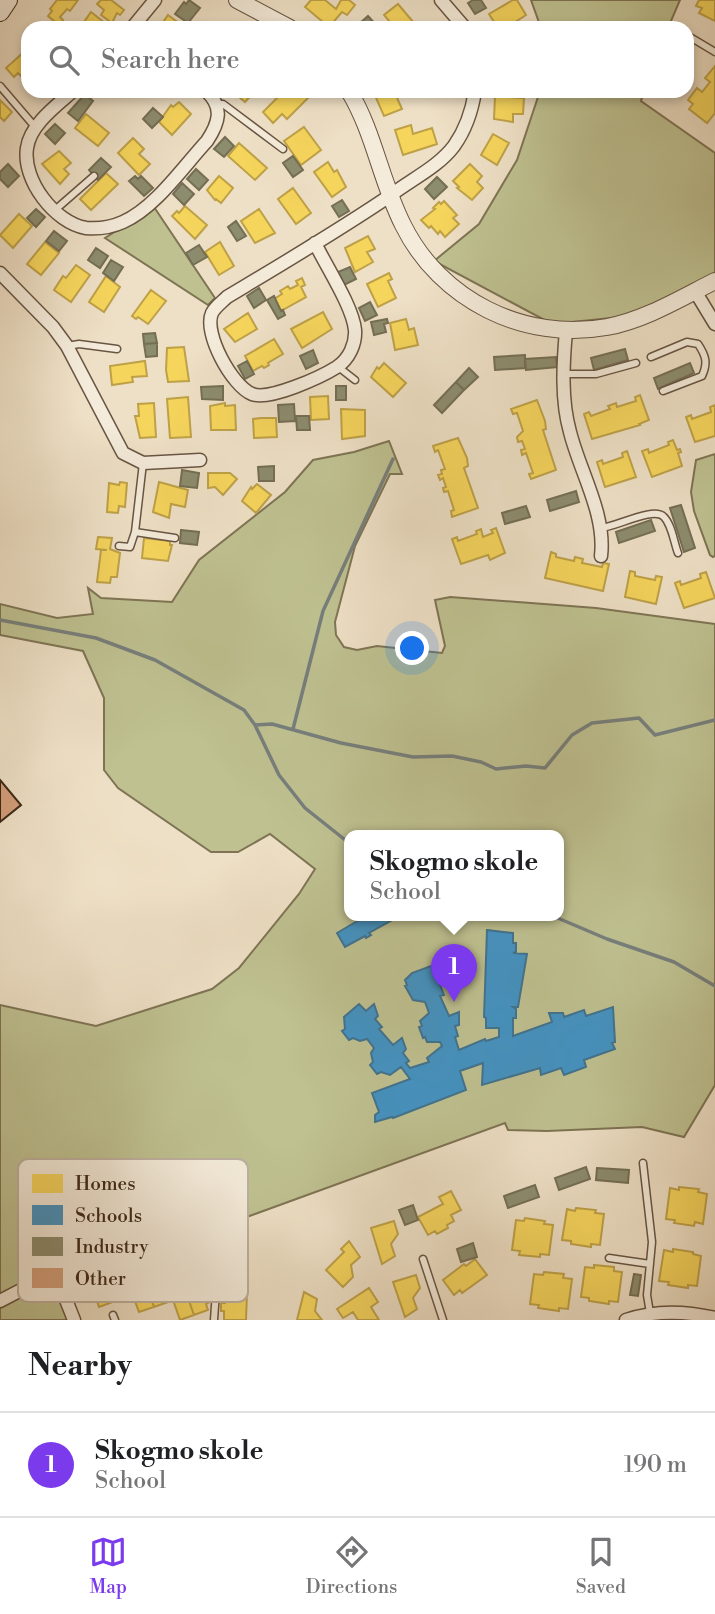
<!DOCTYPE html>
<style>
body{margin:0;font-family:"Libre Bodoni",serif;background:#f6f6f6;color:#202124}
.you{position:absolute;left:413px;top:649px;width:24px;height:24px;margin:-18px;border:5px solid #fff;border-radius:50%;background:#1a73e8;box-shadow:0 0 0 10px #1a73e833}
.badge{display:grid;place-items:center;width:46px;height:46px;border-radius:50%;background:#7c3aed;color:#fff;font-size:23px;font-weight:700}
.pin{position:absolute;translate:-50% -58px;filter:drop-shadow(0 2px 4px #0008)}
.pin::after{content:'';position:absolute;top:37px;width:24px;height:21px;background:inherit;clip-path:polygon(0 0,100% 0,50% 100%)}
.popup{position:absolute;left:344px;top:830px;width:220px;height:91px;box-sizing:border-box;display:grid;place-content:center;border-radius:14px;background:#fff;filter:drop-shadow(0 2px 5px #0005);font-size:23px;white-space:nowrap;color:#757577}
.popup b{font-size:26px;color:#202124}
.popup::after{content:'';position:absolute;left:50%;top:100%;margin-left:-14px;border:14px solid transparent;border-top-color:#fff}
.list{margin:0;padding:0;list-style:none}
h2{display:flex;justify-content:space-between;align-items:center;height:91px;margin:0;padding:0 28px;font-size:30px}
h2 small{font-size:23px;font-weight:400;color:#757577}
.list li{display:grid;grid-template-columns:46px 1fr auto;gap:21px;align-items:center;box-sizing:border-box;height:105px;padding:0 28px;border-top:2px solid #e0e0e0}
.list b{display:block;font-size:26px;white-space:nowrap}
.list p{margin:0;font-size:23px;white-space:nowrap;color:#757577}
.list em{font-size:23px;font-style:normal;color:#757577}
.icon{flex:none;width:38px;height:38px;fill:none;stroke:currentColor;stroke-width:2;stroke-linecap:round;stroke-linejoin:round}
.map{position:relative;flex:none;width:715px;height:1320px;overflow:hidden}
.search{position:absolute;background:#fff;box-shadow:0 4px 10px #0003;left:21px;right:21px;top:21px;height:77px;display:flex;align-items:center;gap:18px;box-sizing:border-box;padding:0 24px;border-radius:21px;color:#757577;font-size:26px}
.sheet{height:196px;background:#fff}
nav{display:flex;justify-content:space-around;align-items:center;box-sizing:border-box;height:98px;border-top:2px solid #e0e0e0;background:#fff;font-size:19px;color:#757577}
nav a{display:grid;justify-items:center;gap:4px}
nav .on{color:#7c3aed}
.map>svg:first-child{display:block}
</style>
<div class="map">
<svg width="715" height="1320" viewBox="0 0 715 1320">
<rect width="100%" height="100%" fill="#eee0c6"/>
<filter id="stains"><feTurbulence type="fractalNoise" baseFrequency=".00286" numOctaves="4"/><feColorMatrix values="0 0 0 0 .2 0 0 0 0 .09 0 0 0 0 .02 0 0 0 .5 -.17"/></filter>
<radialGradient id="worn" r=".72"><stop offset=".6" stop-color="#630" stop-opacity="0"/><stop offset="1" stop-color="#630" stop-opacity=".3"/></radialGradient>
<path fill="#bfc191" stroke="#7e7454" stroke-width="2" fill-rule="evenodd" d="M 531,0 L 680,0 L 668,28 L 541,28 Z
M 540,91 L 644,91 L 641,101 L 715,153 L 715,284 L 650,314 L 552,324 L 434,261 L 479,224 L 517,160 Z
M 154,207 L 215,298 L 208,305 L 105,238 Z
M 389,441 L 402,474 L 390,474 L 355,546 L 335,622 L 336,635 L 344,647 L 357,650 L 377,646 L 442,653 L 445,646 L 435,600 L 450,597 L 596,608 L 715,624 L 715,1085 L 684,1137 L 642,1127 L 547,1131 L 508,1130 L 505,1123 L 68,1282 L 79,1320 L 0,1320 L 0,1005 L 96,1026 L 212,989 L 239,968 L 299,894 L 315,869 L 270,834 L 238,852 L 211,852 L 118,788 L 104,770 L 104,698 L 83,651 L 0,635 L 0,604 L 57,618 L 93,614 L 88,588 L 101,598 L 172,602 L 199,560 L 285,492 L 313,460 L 354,452 ZM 349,836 L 559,836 L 559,916 L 349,916 Z
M 715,454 L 715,556 L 713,557 L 710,555 L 694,511 L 691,492 L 696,460 Z"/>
<path fill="#f6d55c" stroke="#bea147" stroke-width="2" d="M 57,0 L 78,0 L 70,11 L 67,9 L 60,17 L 63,20 L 59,25 L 48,16 L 52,11 L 50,9 Z
M 101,0 L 111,0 L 124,10 L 120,15 L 117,13 L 112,23 L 101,15 L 104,10 L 97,4 Z
M 311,0 L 325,0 L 336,9 L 341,0 L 349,0 L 355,5 L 347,15 L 342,12 L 329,27 L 305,7 Z
M 513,0 L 517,0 L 526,15 L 506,28 L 498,28 L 489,14 Z
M 699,0 L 715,0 L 715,21 L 699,13 L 702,8 L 696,6 Z
M 398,4 L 414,23 L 408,28 L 395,28 L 384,15 Z
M 91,12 L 110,27 L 110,28 L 90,28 L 84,22 Z
M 168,15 L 183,26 L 181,28 L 159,28 Z
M 25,51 L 28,54 L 28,69 L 21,76 L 18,73 L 14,77 L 6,68 Z
M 715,66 L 715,113 L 707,123 L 689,109 L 693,104 L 688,100 L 697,88 L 702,92 L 710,82 L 705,78 Z
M 232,91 L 255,91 L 245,102 Z
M 287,91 L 305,91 L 310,96 L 287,119 L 282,114 L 273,123 L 263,112 L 283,92 L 284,94 Z
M 373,91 L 394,91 L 402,109 L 384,116 Z
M 495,96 L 524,98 L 523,114 L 513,114 L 513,122 L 494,119 Z
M 0,100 L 12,112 L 4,121 L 0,117 Z
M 179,102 L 191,114 L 172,135 L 159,122 L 171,105 L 173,107 Z
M 86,114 L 109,133 L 98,146 L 75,128 Z
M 411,125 L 413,134 L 432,128 L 437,144 L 403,155 L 395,130 Z
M 304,127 L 321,150 L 301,165 L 284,141 Z
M 493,134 L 509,143 L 497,165 L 481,155 Z
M 133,138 L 144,149 L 139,154 L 150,164 L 139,175 L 118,153 Z
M 239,143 L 267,168 L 255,180 L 228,156 Z
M 59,151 L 71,163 L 64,169 L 69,174 L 60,184 L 42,164 Z
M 328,162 L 334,172 L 337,170 L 346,187 L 332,197 L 314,172 Z
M 470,164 L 482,176 L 477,182 L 483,188 L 472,200 L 457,188 L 459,187 L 453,181 Z
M 106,173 L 118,184 L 91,210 L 80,199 Z
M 219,176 L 233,188 L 221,203 L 216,199 L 215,200 L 207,190 Z
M 293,188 L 311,213 L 296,224 L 278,199 Z
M 444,201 L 457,215 L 453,218 L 459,224 L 445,237 L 440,231 L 438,234 L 431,226 L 429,228 L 421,220 L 435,209 L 433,208 L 439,202 L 441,204 Z
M 185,206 L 207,225 L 195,239 L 172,216 L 177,211 L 179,213 Z
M 259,209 L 275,233 L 255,243 L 241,221 Z
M 19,214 L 32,226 L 13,248 L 0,235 Z
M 368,236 L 375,249 L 367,252 L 373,262 L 355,272 L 345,248 Z
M 45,242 L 59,253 L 41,275 L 27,264 Z
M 220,242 L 234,266 L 219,275 L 205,252 Z
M 76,265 L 90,275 L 71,302 L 54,290 L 63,276 L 66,278 Z
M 389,273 L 392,279 L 388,281 L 396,298 L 378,307 L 367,284 Z
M 106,276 L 120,287 L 104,312 L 89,302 Z
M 302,278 L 305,285 L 301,287 L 306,297 L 281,311 L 274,299 L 282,294 L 280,291 L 288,286 L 290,289 L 298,285 L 296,281 Z
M 151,290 L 166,301 L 148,324 L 138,317 L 136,319 L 132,316 Z
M 323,312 L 332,329 L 302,348 L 291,329 Z
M 248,313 L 257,329 L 235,342 L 224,329 Z
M 406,319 L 409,330 L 414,328 L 418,345 L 395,350 L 390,323 Z
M 274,339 L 283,354 L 268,363 L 269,365 L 264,368 L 262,366 L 253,371 L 245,356 Z
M 184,347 L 189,381 L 168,382 L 166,370 L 167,348 Z
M 145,361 L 147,376 L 132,377 L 133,382 L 112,385 L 110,366 Z
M 384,363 L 406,383 L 393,397 L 371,377 L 377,367 L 379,369 Z
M 640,395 L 649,420 L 639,424 L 640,425 L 592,439 L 584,414 L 589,412 L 591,416 L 610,409 L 608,406 L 616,403 L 617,407 L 636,401 L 635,397 Z
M 328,396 L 329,419 L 311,420 L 310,397 Z
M 188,397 L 191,437 L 170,438 L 167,399 Z
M 537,400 L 545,421 L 546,429 L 543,430 L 556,470 L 531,479 L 529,474 L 533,473 L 526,453 L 522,455 L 521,450 L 525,449 L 522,441 L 518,442 L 517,437 L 523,431 L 517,413 L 513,414 L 511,409 Z
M 154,403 L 156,437 L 140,438 L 135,416 L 139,416 L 138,404 Z
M 225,403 L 225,406 L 235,405 L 236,430 L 211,430 L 210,406 Z
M 715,405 L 715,436 L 695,442 L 686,417 L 691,415 L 692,419 L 711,412 L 710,407 Z
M 341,409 L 365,410 L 365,436 L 342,439 Z
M 261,418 L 276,418 L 277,437 L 254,438 L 253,419 Z
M 458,438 L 467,458 L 468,466 L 464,468 L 478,508 L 452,517 L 451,511 L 454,510 L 448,491 L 444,492 L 443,488 L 446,487 L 443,478 L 440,480 L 438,475 L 442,474 L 441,470 L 445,469 L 438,450 L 435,452 L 433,446 Z
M 673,440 L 677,450 L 680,449 L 681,452 L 678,453 L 682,466 L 652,477 L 642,451 L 648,449 L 649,453 L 669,445 L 668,442 Z
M 627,451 L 636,477 L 605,487 L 597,462 L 602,460 L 603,464 L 623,457 L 622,453 Z
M 208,473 L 230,473 L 237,479 L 223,495 L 215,487 L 208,488 Z
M 120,482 L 127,483 L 125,507 L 119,506 L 118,513 L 107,512 L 109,483 L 119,485 Z
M 159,482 L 188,490 L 185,507 L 171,504 L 169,518 L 153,512 Z
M 257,484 L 271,495 L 256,513 L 242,501 L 251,487 L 252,489 Z
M 496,528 L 505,553 L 490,560 L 488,555 L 461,564 L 452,539 L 457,537 L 458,541 L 477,534 L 476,531 L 481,529 L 483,537 L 493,533 L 491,530 Z
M 98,537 L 112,538 L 110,549 L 120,553 L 117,577 L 111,577 L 110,583 L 97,582 L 101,550 L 107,550 L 96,549 Z
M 144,538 L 170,541 L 170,545 L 172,545 L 168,561 L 142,558 Z
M 551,552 L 556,554 L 556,557 L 574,561 L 575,557 L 583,559 L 582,563 L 602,567 L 603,563 L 609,564 L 603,591 L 545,578 Z
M 630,571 L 635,572 L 635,576 L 655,580 L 656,576 L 662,577 L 656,604 L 625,597 Z
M 706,572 L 715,598 L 684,608 L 675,583 L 680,581 L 681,585 L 701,578 L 700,574 Z
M 679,1187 L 699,1189 L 698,1192 L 707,1194 L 703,1224 L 695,1222 L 694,1226 L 674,1223 L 675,1220 L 666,1219 L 670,1188 L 679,1190 Z
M 451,1191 L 461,1210 L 451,1215 L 454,1221 L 447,1225 L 448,1228 L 437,1234 L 435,1231 L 428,1235 L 418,1217 L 443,1204 L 439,1197 Z
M 576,1208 L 596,1210 L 595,1213 L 604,1214 L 600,1245 L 591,1244 L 591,1247 L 571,1244 L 571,1241 L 562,1240 L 567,1209 L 575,1211 Z
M 525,1218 L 545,1221 L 544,1224 L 553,1225 L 549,1255 L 540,1254 L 540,1257 L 519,1255 L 520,1251 L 512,1250 L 516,1220 L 524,1221 Z
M 394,1221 L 398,1234 L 391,1244 L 395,1256 L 382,1264 L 371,1228 Z
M 349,1241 L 360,1257 L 351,1265 L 353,1277 L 343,1287 L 326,1270 L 344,1252 L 341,1249 Z
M 673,1249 L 693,1252 L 693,1254 L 701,1256 L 697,1286 L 688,1285 L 688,1288 L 668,1285 L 669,1282 L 659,1281 L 664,1250 L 673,1252 Z
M 475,1259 L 487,1275 L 462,1293 L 460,1290 L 454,1295 L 443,1280 L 464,1264 L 466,1266 Z
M 594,1265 L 614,1267 L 614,1271 L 622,1272 L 618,1302 L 609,1301 L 609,1304 L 589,1301 L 589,1298 L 581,1297 L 585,1267 L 594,1268 Z
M 544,1272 L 564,1274 L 563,1278 L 572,1279 L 568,1309 L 559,1308 L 559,1311 L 538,1308 L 539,1305 L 530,1304 L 534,1274 L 543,1275 Z
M 416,1275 L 420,1288 L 413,1298 L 417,1309 L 405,1317 L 393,1282 Z
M 108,1276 L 109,1281 L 120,1277 L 128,1290 L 125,1291 L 127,1297 L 113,1302 L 104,1277 Z
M 104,1277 L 113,1302 L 99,1307 L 92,1287 L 103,1283 L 101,1278 Z
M 148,1281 L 150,1286 L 160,1282 L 163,1289 L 165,1288 L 168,1302 L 154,1307 L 145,1282 Z
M 145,1282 L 154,1307 L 139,1312 L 132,1293 L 143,1289 L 141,1284 Z
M 188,1288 L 190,1294 L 201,1290 L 208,1303 L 206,1304 L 208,1310 L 194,1315 L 185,1290 Z
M 369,1288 L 378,1302 L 371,1307 L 379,1320 L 358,1320 L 353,1312 L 343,1318 L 337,1309 Z
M 185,1290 L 194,1315 L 180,1320 L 173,1300 L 184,1296 L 182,1291 Z
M 225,1292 L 247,1293 L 246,1320 L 224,1320 L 224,1311 L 221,1311 L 221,1303 L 225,1303 Z
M 304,1292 L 317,1299 L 315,1311 L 322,1320 L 297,1320 Z"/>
<path fill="#4393c3" stroke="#41738f" stroke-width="2" d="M 366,916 L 393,916 L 394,919 L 369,933 L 371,935 L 366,938 L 365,936 L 345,947 L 337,933 Z
M 487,930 L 513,933 L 513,943 L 516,943 L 516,952 L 513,953 L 527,954 L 518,1007 L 513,1007 L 516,1009 L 516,1018 L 513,1018 L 513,1036 L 552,1022 L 549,1013 L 563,1013 L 564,1017 L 584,1010 L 586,1016 L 613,1007 L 615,1042 L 612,1043 L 615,1049 L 584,1060 L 586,1067 L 564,1075 L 561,1068 L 541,1075 L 540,1068 L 482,1085 L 483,1063 L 460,1071 L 466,1090 L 393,1118 L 392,1117 L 375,1122 L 375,1115 L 379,1112 L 372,1093 L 410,1079 L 401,1067 L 390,1075 L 381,1072 L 377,1074 L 370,1065 L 373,1062 L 371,1053 L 374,1048 L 367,1039 L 360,1041 L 353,1038 L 349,1040 L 342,1031 L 345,1029 L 344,1017 L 359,1004 L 366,1011 L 374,1004 L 378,1016 L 375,1019 L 382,1027 L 379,1029 L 393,1045 L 402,1038 L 406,1049 L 403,1053 L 409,1061 L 406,1063 L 410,1068 L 429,1062 L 427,1058 L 442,1046 L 440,1042 L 427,1042 L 425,1037 L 423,1038 L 419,1027 L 422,1026 L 420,1021 L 429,1013 L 425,1002 L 413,1000 L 405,986 L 407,985 L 405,980 L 412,973 L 431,966 L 434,975 L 444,971 L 444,984 L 440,985 L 444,995 L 440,996 L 449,1016 L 459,1012 L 459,1025 L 455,1026 L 458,1036 L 455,1037 L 459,1050 L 485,1039 L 486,1041 L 499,1037 L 499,1028 L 486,1028 L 486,1018 L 484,1017 Z"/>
<path fill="#8c8c6e" stroke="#746e54" stroke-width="2" d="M 189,0 L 200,8 L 188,23 L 175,14 L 184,2 L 186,4 Z
M 473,0 L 481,0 L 486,8 L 475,14 L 468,3 Z
M 368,16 L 379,28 L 360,28 L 358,25 Z
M 85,94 L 93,101 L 78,121 L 68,113 Z
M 153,108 L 163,117 L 152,128 L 143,119 Z
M 55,124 L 65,133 L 55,144 L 45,134 Z
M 225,137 L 234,146 L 224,157 L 214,149 Z
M 293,156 L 303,170 L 293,177 L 283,163 Z
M 101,158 L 111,167 L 98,180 L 89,170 Z
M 8,164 L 19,176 L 8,187 L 0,179 L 0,172 Z
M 196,169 L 208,180 L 199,190 L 187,179 Z
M 135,176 L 138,179 L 141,176 L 153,188 L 144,196 L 129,181 Z
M 437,177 L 447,187 L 434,199 L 425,189 Z
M 182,183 L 194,194 L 184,205 L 173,194 Z
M 342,200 L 349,211 L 339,217 L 332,206 Z
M 36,209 L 45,217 L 36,227 L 27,218 Z
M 236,221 L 246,236 L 237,241 L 228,227 Z
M 54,231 L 67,241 L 59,251 L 46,241 Z
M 199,245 L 207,257 L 193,265 L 186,253 Z
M 96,248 L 108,256 L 100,268 L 88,260 Z
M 111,260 L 123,267 L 114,281 L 103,273 Z
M 350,267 L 356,279 L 344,285 L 338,272 Z
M 259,288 L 266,300 L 254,308 L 247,296 Z
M 274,296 L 281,311 L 283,310 L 285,315 L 278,319 L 267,300 Z
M 370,302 L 377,315 L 365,321 L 359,308 Z
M 387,319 L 388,323 L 384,324 L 386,332 L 374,335 L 371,322 Z
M 155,333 L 157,343 L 144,344 L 143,334 Z
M 157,343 L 157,356 L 146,357 L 144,344 Z
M 625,349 L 628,360 L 594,370 L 591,358 Z
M 313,350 L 318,363 L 306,369 L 300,356 Z
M 525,355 L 525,368 L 495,370 L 494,357 Z
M 556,357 L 557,367 L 526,370 L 525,359 Z
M 247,361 L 254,374 L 245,379 L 238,366 Z
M 690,363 L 694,373 L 658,389 L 654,378 Z
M 469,368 L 478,377 L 464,390 L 456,382 Z
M 456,382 L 464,390 L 442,413 L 434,405 Z
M 223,386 L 223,400 L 202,399 L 201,387 Z
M 336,386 L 346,386 L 346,400 L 336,400 Z
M 294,404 L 295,421 L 279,422 L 278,405 Z
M 296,416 L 309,416 L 310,430 L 297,430 Z
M 274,466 L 274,481 L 259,481 L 258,467 Z
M 182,470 L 199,473 L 197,488 L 180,486 Z
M 576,491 L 579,502 L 550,511 L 547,500 Z
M 681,505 L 695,548 L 684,552 L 670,508 Z
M 526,506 L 530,517 L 505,524 L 502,513 Z
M 651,520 L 655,531 L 619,543 L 616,532 Z
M 181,530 L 199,532 L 197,545 L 180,543 Z
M 586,1167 L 590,1179 L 559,1190 L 555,1178 Z
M 597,1168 L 629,1170 L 628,1183 L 596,1180 Z
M 535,1185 L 539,1197 L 508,1208 L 504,1196 Z
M 413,1205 L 418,1220 L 405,1225 L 399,1210 Z
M 473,1243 L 477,1257 L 461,1262 L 457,1249 Z
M 634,1274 L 641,1275 L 638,1296 L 630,1295 Z"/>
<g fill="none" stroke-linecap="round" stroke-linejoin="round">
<path stroke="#777f7c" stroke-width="3.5" d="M 0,620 L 96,638 L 155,660 L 244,710 L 255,725 L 279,775 L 305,808 L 349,843
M 255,725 L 272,724 L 341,743 L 413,757 L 452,756 L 481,762 L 496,769 L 526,766 L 545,768 L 572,735 L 592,723 L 639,718 L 655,735 L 715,720
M 293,729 L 323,611 L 393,459
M 553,916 L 607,939 L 674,962 L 715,986"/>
</g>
<path fill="#d39f7b" stroke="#3c2717" stroke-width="2" d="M 0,780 L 21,805 L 0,822 Z"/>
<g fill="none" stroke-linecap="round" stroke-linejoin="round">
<g stroke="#685543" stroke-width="9">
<path id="service" d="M 690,37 L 715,52
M 0,86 L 36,128
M 217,104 L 223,104 L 283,149
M 55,210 L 94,176
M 67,346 L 79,344 L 117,349
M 651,357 L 687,342 L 698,344 C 706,356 708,363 702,376 L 663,391
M 337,366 L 355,380
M 564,374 L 596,374 L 636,363
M 601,528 C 616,527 654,506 664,517 C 672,525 674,543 678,553
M 135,532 L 175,538
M 119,546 L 130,547 L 135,532 L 143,463
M 643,1163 L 652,1242 L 647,1295 L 650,1313
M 609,1258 L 650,1264
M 423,1259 L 443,1320
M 113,1315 L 115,1320
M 214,1320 L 216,1291"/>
</g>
<g stroke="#685543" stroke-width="15">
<path id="minor" d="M 441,0 L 465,28
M 132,28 L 155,0
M 73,91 C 56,106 30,125 27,148 C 22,180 55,223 86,228 C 98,229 112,227 123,222 C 155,208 183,167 207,141 C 219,123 224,107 206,91
M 315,243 C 326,266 353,307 355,330 C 356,344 349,359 337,367 C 321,377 269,401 252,394 C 232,386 203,333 212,313 C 215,307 222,302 227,297 C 282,264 338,231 391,195 C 412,179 438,167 454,146 C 466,129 472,111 475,91
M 0,273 L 53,327 L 67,346 L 123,453 L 143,463 L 200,460
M 695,291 L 715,324
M 566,331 C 563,364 561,400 570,432 C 580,472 606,514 601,556
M 55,1272 L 74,1320
M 0,1301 L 71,1264 L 96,1254 L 134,1254 L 148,1260 L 212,1270 C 234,1268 245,1243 220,1236 C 200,1230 154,1246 134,1254
M 626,1320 C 655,1310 685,1311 715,1318"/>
</g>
<g stroke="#685543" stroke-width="18">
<path id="tertiary" d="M 237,0 L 290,28
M 349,91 C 374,132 381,182 403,225 C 440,300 524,342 607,327 C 645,320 681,298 715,281"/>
</g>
<g stroke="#3c2717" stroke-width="20">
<path id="secondary" d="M 0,12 L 8,0"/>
</g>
<use href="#service" stroke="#f4ebda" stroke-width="6"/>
<use href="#minor" stroke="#f4ebda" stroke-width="12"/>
<use href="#tertiary" stroke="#f4ebda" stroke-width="16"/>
<use href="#secondary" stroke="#f4ebda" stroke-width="18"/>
</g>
<rect x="18" y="1159" width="230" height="143" rx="10" fill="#f4ebda" stroke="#bdb0a0" stroke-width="2"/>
<rect x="32" y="1174" width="31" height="19" fill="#f6d55c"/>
<rect x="32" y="1205" width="31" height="20" fill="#4393c3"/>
<rect x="32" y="1237" width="31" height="19" fill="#8c8c6e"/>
<rect x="32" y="1268" width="31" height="20" fill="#d39f7b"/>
<g font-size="19" fill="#3c2717">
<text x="75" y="1190">Homes</text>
<text x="75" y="1222">Schools</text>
<text x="75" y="1253">Industry</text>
<text x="75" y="1285">Other</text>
</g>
<rect width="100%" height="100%" filter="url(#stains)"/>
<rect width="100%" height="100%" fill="url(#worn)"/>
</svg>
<div class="you"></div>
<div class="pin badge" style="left:454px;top:1002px">1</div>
<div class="popup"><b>Skogmo skole</b>School</div>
<div class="search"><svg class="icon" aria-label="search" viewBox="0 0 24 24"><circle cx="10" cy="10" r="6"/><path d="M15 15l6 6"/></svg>Search here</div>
</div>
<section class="sheet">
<h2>Nearby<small></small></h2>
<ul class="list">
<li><span class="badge">1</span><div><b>Skogmo skole</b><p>School</p></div><em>190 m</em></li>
</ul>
</section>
<nav>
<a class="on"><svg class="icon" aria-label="map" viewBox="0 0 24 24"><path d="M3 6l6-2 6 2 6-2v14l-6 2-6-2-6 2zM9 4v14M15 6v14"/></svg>Map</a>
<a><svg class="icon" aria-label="directions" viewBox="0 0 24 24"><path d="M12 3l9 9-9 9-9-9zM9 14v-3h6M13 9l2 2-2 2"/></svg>Directions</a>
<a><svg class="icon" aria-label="saved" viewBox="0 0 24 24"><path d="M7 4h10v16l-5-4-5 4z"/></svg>Saved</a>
</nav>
